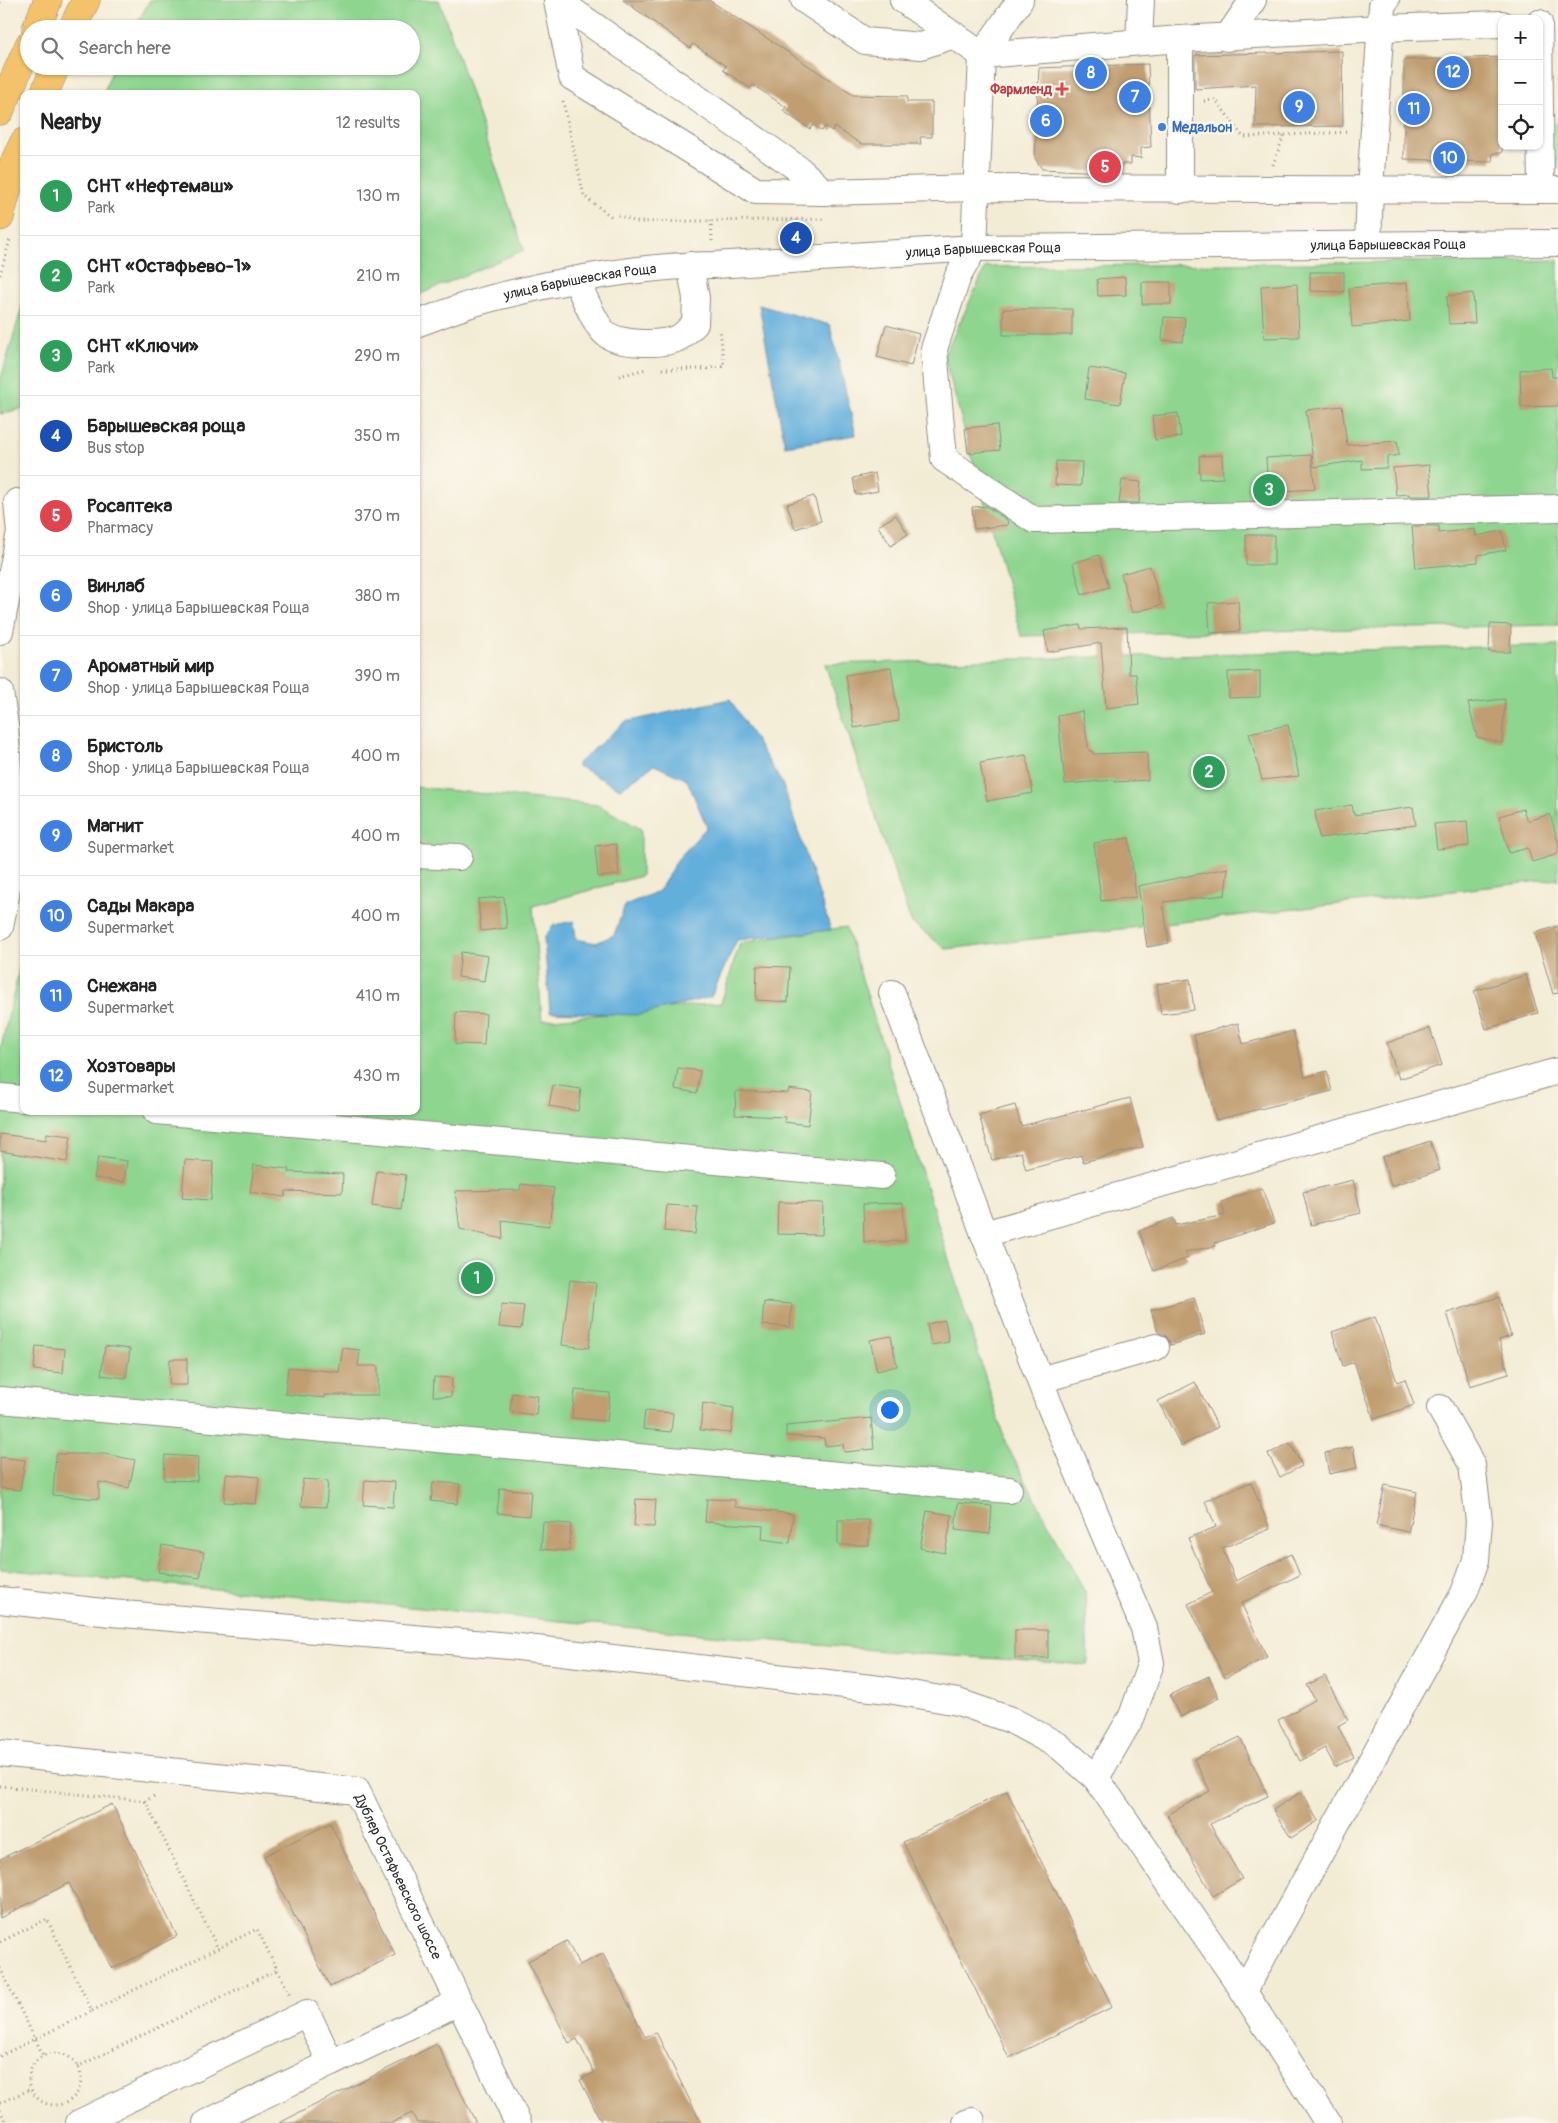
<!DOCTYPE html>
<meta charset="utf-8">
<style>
body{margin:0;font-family:Pangolin,sans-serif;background:#f2f2f2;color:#222}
.controls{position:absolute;right:15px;top:15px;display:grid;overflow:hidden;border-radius:10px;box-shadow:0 1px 4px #0004}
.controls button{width:45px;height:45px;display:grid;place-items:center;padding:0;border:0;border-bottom:1px solid #e0e0e0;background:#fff;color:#222;font:25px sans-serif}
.you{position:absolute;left:889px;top:1409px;width:18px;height:18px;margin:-12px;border:4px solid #fff;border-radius:50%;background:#1a73e8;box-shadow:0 0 0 8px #1a73e833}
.badge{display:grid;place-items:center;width:32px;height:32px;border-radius:50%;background:#0b8043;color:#fff;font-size:16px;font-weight:700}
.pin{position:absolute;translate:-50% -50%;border:2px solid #fff;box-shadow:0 1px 5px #0006}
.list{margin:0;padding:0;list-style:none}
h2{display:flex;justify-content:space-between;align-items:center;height:65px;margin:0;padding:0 20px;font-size:21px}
h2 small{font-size:16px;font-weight:400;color:#767676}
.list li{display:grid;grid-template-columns:32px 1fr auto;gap:15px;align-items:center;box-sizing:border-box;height:80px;padding:0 20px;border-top:1px solid #e0e0e0}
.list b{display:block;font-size:19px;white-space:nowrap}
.list p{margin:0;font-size:16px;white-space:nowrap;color:#767676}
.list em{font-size:16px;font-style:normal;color:#767676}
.icon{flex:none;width:28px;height:28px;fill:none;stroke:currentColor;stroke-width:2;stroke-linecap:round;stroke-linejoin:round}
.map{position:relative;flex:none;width:1558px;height:2123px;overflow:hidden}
.search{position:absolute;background:#fff;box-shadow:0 1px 4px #0004;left:20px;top:20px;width:400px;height:55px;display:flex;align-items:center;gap:12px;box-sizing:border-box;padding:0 18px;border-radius:28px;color:#767676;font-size:19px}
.panel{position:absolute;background:#fff;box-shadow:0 1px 4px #0004;left:20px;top:90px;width:400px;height:1025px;border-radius:10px}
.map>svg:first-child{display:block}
</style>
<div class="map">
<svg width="1558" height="2123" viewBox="0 0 1558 2123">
<rect width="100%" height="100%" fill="#fbf7ec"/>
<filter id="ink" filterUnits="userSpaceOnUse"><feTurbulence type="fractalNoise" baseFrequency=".02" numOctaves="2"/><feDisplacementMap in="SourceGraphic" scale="10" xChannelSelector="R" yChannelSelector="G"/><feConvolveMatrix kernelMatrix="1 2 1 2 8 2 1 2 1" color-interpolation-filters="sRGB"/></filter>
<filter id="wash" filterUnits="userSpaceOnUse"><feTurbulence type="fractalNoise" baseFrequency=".0096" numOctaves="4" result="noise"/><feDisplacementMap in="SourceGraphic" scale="20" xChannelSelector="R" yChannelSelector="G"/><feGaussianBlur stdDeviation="1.12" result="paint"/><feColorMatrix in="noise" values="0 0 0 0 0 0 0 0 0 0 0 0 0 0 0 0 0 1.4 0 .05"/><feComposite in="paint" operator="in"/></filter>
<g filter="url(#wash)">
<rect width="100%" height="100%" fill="#f3ecd5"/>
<path fill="#8ed58f" stroke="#5c805d" d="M 150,0 L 439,0 L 524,250 L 416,296 L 416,94 L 103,94 L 114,66 L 411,66 L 411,29 L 134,29 Z
M 1558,123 L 1558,170 L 1551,162 L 1550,131 L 1555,124 Z
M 1558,260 L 1558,625 L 1021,636 L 944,356 L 986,267 Z
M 24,300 L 24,408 L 0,414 L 0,382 Z
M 1558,645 L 1558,879 L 946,949 L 911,922 L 825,664 Z
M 416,787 L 598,805 L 641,829 L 641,876 L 533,906 L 542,1020 L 721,1003 L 740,943 L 846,927 L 1006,1444 L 1085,1592 L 1088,1665 L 894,1652 L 0,1569 L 0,1052 L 24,948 L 24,1111 L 416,1111 Z"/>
<path fill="#64afdc" stroke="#486d84" d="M 759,305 L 830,325 L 856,435 L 785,446 Z
M 730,699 L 782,783 L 831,930 L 737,940 L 711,997 L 639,1015 L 550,1012 L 544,938 L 554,925 L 574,921 L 576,939 L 596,943 L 614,935 L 625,905 L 659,891 L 677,860 L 707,827 L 687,780 L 654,765 L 620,789 L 576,765 L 625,722 Z"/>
<g id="blocks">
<path fill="#c09e71" d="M 623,0 L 709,0 L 853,95 L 907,96 L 907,102 L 932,102 L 932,137 L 920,137 L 921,144 L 861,144 L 835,127 L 832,131 L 825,126 L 822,131 L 813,125 L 810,129 L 783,111 L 786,107 L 753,85 L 750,88 L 723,70 L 726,66 L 693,44 L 690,48 Z
M 1342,51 L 1343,126 L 1255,127 L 1256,85 L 1195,89 L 1195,55 Z
M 1502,57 L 1502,153 L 1493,153 L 1492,162 L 1404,159 L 1404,60 Z
M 1148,64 L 1151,147 L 1141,148 L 1141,158 L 1131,157 L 1131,164 L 1122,164 L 1122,173 L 1042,169 L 1035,158 L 1039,68 Z
M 1310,272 L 1344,272 L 1344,292 L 1310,291 Z
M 1125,277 L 1126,295 L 1098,296 L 1097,279 Z
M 1142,282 L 1171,282 L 1171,304 L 1142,304 Z
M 1407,283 L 1410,321 L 1352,327 L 1349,288 Z
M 1297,284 L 1299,337 L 1264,338 L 1261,286 Z
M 1473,293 L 1475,323 L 1449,324 L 1447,296 Z
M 1003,309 L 1072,309 L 1072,335 L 1003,335 Z
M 1164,317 L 1185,318 L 1183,342 L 1162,340 Z
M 886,325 L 919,334 L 911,366 L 877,357 Z
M 1089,368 L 1125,373 L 1120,404 L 1085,399 Z
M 1551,368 L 1552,377 L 1558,377 L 1558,406 L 1521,407 L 1520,370 Z
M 1342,406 L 1347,445 L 1397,441 L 1399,455 L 1387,457 L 1387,468 L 1362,469 L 1362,460 L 1314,467 L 1306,410 Z
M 1178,413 L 1181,437 L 1155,440 L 1152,416 Z
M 997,425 L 1000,450 L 968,453 L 965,428 Z
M 1222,455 L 1223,478 L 1200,479 L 1199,456 Z
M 1311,455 L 1315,489 L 1268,492 L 1266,458 Z
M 1056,461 L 1082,462 L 1081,486 L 1055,485 Z
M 1429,465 L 1432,496 L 1409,496 L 1409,494 L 1396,495 L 1393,468 Z
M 875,473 L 878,491 L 856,495 L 853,478 Z
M 1122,480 L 1141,482 L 1139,503 L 1119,503 Z
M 814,496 L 821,521 L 795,529 L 787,504 Z
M 986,506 L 1007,520 L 1008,525 L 974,529 L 972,507 Z
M 896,515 L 908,534 L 891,546 L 878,526 Z
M 1412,526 L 1439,526 L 1439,533 L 1475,529 L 1476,536 L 1502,531 L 1506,550 L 1478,555 L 1478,562 L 1416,568 Z
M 1246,535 L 1274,535 L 1274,565 L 1246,565 Z
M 1099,555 L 1109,587 L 1082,595 L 1073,563 Z
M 1150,566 L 1161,605 L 1132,613 L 1121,574 Z
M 1238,601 L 1240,631 L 1210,633 L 1208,603 Z
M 1490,624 L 1511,625 L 1510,652 L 1489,652 Z
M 1080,625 L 1081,629 L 1127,627 L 1129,674 L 1136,674 L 1139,704 L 1106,708 L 1101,643 L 1048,652 L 1044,631 Z
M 891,668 L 899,721 L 854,728 L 846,675 Z
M 1260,671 L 1260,697 L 1229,698 L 1228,672 Z
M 1505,699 L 1502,743 L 1477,737 L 1468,703 Z
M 1082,711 L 1089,751 L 1092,751 L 1093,754 L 1147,752 L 1148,780 L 1115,782 L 1114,780 L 1065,784 L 1058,716 Z
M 1288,725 L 1299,776 L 1262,780 L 1249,733 Z
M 1026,755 L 1033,793 L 987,801 L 980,763 Z
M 1352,805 L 1354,815 L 1413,807 L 1416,825 L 1319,838 L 1315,811 Z
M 1523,809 L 1527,821 L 1550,814 L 1558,842 L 1558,854 L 1532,862 L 1528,848 L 1509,853 L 1499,816 Z
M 1467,821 L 1469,846 L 1437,849 L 1434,824 Z
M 1129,838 L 1136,897 L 1101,901 L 1094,843 Z
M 616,844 L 619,875 L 598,877 L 595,846 Z
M 1228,868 L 1225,895 L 1163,902 L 1169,943 L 1147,947 L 1138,886 Z
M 504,897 L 507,928 L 481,931 L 478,899 Z
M 1558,926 L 1558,993 L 1553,994 L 1535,933 Z
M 461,952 L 488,956 L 484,981 L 458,977 Z
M 757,966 L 790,967 L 788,1002 L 756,1000 Z
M 1526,975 L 1538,1013 L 1486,1029 L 1474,991 Z
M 1190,979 L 1194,1010 L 1161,1014 L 1157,984 Z
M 456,1012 L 486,1014 L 484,1045 L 455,1044 Z
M 1238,1023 L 1243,1044 L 1293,1031 L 1305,1077 L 1327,1071 L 1332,1091 L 1216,1120 L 1194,1035 Z
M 1430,1028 L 1442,1065 L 1399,1079 L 1387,1043 Z
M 678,1068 L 700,1071 L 697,1093 L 675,1089 Z
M 553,1085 L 581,1089 L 578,1111 L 549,1106 Z
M 789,1089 L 812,1092 L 808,1125 L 784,1122 L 785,1117 L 735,1115 L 736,1091 L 788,1093 Z
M 1130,1098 L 1143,1147 L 1083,1162 L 1081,1155 L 1026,1170 L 1021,1152 L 992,1160 L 979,1115 L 1015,1105 L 1021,1126 Z
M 47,1133 L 71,1136 L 67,1162 L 0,1151 L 0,1134 L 46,1140 Z
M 1430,1141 L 1440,1170 L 1391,1186 L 1382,1157 Z
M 98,1157 L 127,1161 L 124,1182 L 94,1178 Z
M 185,1160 L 213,1162 L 211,1200 L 182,1198 Z
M 254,1165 L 289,1169 L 288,1172 L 343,1174 L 342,1193 L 286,1191 L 285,1197 L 250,1192 Z
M 377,1171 L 406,1175 L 401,1210 L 372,1206 Z
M 1353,1180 L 1361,1213 L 1311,1225 L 1303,1192 Z
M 521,1184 L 554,1188 L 549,1226 L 502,1220 L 503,1239 L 460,1229 L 455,1191 L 520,1190 Z
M 1262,1188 L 1274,1223 L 1215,1243 L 1216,1246 L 1185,1252 L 1188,1258 L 1154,1271 L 1139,1231 L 1173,1218 L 1176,1225 L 1225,1215 L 1221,1202 Z
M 778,1202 L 823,1203 L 822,1235 L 777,1234 Z
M 903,1203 L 905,1241 L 864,1242 L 863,1204 Z
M 667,1205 L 698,1207 L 695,1234 L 664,1231 Z
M 570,1280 L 596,1283 L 589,1348 L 562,1345 Z
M 1499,1297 L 1511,1336 L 1499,1340 L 1509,1374 L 1470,1386 L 1447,1313 Z
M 1194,1298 L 1205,1334 L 1171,1345 L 1166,1336 L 1158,1332 L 1151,1310 Z
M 764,1302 L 792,1304 L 790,1327 L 762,1325 Z
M 502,1304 L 524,1306 L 521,1329 L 499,1327 Z
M 1375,1317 L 1397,1382 L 1405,1379 L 1414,1405 L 1374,1419 L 1354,1362 L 1343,1366 L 1332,1332 Z
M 945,1320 L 949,1342 L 931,1345 L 927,1324 Z
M 891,1336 L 897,1366 L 877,1371 L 870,1340 Z
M 36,1346 L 65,1349 L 63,1373 L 34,1370 Z
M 105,1346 L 130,1349 L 126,1378 L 101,1375 Z
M 343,1348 L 360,1350 L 358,1366 L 378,1366 L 378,1395 L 325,1395 L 325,1398 L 285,1394 L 288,1367 L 339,1372 Z
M 170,1359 L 187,1359 L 187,1385 L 169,1385 Z
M 434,1377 L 452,1378 L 451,1397 L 433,1396 Z
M 1195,1382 L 1218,1427 L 1181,1446 L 1158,1401 Z
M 575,1390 L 610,1393 L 607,1421 L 572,1418 Z
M 512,1393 L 538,1396 L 536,1415 L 510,1412 Z
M 703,1403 L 734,1408 L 731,1433 L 700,1430 Z
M 645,1411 L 673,1413 L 671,1432 L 643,1429 Z
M 871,1418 L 874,1449 L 844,1452 L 843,1444 L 825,1446 L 824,1438 L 786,1436 L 786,1426 Z
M 1290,1443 L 1302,1466 L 1280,1477 L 1268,1454 Z
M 1353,1447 L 1357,1468 L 1329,1474 L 1325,1453 Z
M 56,1454 L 105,1454 L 135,1460 L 129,1488 L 99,1482 L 99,1499 L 53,1495 Z
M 165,1455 L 198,1457 L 197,1481 L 164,1480 Z
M 0,1457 L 25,1460 L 20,1490 L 0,1488 Z
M 226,1474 L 259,1477 L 256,1504 L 224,1502 Z
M 303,1479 L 328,1481 L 326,1507 L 301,1506 Z
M 365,1480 L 395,1482 L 393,1507 L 363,1505 Z
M 433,1482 L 460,1484 L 457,1504 L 431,1501 Z
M 1251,1482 L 1270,1529 L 1222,1548 L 1236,1581 L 1291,1554 L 1300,1575 L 1241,1603 L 1267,1657 L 1225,1678 L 1188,1604 L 1212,1592 L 1188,1538 L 1216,1527 L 1205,1501 Z
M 1385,1485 L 1417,1492 L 1408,1532 L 1376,1525 Z
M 500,1488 L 531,1491 L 529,1516 L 497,1513 Z
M 636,1499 L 656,1500 L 654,1527 L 634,1526 Z
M 707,1499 L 735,1500 L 735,1507 L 793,1514 L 790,1543 L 762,1539 L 763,1526 L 705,1522 Z
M 958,1503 L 992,1506 L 990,1534 L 955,1530 Z
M 927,1511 L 952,1515 L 945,1553 L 920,1548 Z
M 838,1520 L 869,1520 L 869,1545 L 838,1545 Z
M 543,1522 L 571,1524 L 569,1551 L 541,1549 Z
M 162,1545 L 204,1552 L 200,1578 L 158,1572 Z
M 1015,1630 L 1048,1630 L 1048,1658 L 1015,1658 Z
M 1209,1676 L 1219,1698 L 1180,1717 L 1170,1695 Z
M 1325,1676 L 1348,1720 L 1338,1726 L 1354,1757 L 1335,1767 L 1325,1748 L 1300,1761 L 1278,1720 L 1315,1700 L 1307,1685 Z
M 1240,1737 L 1268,1796 L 1210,1824 L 1242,1879 L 1213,1896 L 1167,1815 L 1210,1791 L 1194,1759 Z
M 1007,1791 L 1112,2007 L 1009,2058 L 903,1842 Z
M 1301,1792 L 1318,1821 L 1291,1838 L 1273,1810 Z
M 112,1804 L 177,1936 L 112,1969 L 69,1883 L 0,1918 L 0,1859 Z
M 330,1823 L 395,1955 L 330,1987 L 264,1856 Z
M 567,1941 L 579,1965 L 603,1954 L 645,2037 L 656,2032 L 701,2123 L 602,2123 L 580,2080 L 594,2073 L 577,2039 L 569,2043 L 528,1961 Z
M 437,2044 L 476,2123 L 417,2123 L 412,2113 L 391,2123 L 279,2123 Z"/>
</g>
</g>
<g filter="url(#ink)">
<use href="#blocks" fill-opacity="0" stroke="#8f8c80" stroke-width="1"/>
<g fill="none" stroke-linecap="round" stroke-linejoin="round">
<g stroke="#8f8c80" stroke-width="28">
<g id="minor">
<path d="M 557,0 L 800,170 L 824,192 L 976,188 L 1541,190"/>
<path d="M 804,0 L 865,41 L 921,46 L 954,35"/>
<path d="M 903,0 L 982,55 L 974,248 L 958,276 L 934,349 L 944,459 L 1034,520 L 1558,508"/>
<path d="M 557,1 L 572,77 L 756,191 L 824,192"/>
<path d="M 1539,23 L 1541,190 L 1558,190"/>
<path d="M 1227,38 L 1253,0"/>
<path d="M 1139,42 L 1141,0"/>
<path d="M 982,55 L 1180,39 L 1381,28 L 1502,24"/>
<path d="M 982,55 L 1020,0"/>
<path d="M 1180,190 L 1180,39"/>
<path d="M 1368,244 L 1370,189 L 1382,6 L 1386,0"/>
<path d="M 576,280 C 582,292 596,327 606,334 C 620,345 665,346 680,337 C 685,334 690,328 695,324 L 696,298 L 690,265"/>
<path id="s1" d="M 416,324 C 438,316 459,307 481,301 C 552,282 641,265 715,265 L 974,248 L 1558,243"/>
<path d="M 0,631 L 20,532 L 17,502"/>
<path d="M 0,692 L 5,725 L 13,834 L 6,896 L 0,927"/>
<path d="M 416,855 L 459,857"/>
<path d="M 892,993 L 1049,1404 L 1144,1628 L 1151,1663 L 1132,1716 L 1096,1778"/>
<path d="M 0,1097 L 24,1099"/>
<path d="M 156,1111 L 882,1176"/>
<path d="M 984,1234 L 1558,1071"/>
<path d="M 1040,1380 L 1156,1347"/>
<path d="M 0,1400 L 1009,1490"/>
<path d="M 0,1600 L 111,1613 L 510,1646 L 888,1690 L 958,1702 L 1011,1720 L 1059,1746 L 1096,1778 L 1237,1981 L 1328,2123"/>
<path id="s2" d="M 0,1753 L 357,1791 L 518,2123"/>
<path d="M 1244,1991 L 1464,1593 L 1476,1560 L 1479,1521 L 1472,1465 L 1440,1408"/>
<path d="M 79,2123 L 307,2013 L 331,2063 L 459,2002"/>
<path d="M 206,2123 L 331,2063"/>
<path d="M 966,2123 L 972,2121"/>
</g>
</g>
<g stroke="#8f8c80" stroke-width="29">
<path id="major" d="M 36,29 L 48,0
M 72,29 L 86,0
M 44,94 L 56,66
M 0,111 L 29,45
M 0,217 L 14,163 L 24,142"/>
</g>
<path stroke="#8f8c80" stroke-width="3" stroke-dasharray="1 4" stroke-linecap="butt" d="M 0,3 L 1,0
M 563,101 L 584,196 L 612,217
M 1204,101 L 1216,100 L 1243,137 L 1349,132
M 1273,165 L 1284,135
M 618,215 L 636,222 L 823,219
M 711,220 L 712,242
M 0,275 L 10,240
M 662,369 L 706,369 L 724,366 L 720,329
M 619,376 L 646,369
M 0,1786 L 145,1801 L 156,1795
M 145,1801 L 218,1949
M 0,1942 L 47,1919 L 92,2011 L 257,1929 L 290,1995
M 0,1968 L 44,2057
M29 2079a26 26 0 1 1 52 0a26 26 0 1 1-52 0Z
M 0,2056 L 92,2011
M 77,2067 L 277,1970
M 0,2103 L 31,2089
M 0,2110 L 6,2123"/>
<use href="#minor" stroke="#fff" stroke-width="26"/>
<use href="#major" stroke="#f3c26a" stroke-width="28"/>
</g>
</g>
<path fill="#e0444e" stroke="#fbf7ec" stroke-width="2" d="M1059.5 81.5h5v5h5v5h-5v5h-5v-5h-5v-5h5z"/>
<circle fill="#3f7fe0" stroke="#fbf7ec" stroke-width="2" cx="1162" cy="127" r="5"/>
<g text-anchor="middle" stroke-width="4.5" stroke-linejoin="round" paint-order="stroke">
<g font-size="14" font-weight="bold" fill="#be3a42" stroke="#fbf7ec" text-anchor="end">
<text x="1052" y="94">Фармленд</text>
</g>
<g font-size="14" font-weight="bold" fill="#366cbe" stroke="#fbf7ec" text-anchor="start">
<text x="1172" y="132">Медальон</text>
</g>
<g font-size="14" fill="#2b2b2b" stroke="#fbf7ec">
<text dy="5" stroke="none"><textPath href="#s1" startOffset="980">улица Барышевская Роща</textPath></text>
<text dy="5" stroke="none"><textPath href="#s1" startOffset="575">улица Барышевская Роща</textPath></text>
<text dy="5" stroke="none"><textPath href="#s1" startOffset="170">улица Барышевская Роща</textPath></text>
<text dy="5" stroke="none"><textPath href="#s2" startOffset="454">Дублер Остафьевского шоссе</textPath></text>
</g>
</g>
</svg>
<div class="controls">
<button>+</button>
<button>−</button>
<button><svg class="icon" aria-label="locate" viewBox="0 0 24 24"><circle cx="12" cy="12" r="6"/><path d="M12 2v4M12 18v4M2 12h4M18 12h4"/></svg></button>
</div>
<div class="you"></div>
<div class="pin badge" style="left:477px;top:1278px;background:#2e9e5b">1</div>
<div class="pin badge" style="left:1209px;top:772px;background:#2e9e5b">2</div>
<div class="pin badge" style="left:1269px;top:490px;background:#2e9e5b">3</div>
<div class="pin badge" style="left:796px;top:238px;background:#1a4fb4">4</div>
<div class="pin badge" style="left:1105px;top:167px;background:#e0444e">5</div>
<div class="pin badge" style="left:1046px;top:121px;background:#3f7fe0">6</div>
<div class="pin badge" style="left:1135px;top:97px;background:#3f7fe0">7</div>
<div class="pin badge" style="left:1091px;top:73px;background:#3f7fe0">8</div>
<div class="pin badge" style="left:1299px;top:107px;background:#3f7fe0">9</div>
<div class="pin badge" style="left:1449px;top:158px;background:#3f7fe0">10</div>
<div class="pin badge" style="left:1414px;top:109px;background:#3f7fe0">11</div>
<div class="pin badge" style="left:1453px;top:72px;background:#3f7fe0">12</div>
<div class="search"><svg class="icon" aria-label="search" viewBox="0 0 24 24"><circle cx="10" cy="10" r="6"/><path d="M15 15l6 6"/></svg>Search here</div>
<section class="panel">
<h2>Nearby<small>12 results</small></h2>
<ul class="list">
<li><span class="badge" style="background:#2e9e5b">1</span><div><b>СНТ «Нефтемаш»</b><p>Park</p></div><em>130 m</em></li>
<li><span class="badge" style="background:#2e9e5b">2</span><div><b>СНТ «Остафьево-1»</b><p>Park</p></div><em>210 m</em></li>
<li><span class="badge" style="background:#2e9e5b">3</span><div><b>СНТ «Ключи»</b><p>Park</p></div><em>290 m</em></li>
<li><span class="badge" style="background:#1a4fb4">4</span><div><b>Барышевская роща</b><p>Bus stop</p></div><em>350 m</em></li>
<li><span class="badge" style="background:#e0444e">5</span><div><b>Росаптека</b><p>Pharmacy</p></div><em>370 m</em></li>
<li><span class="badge" style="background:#3f7fe0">6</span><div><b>Винлаб</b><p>Shop · улица Барышевская Роща</p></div><em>380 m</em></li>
<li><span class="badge" style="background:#3f7fe0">7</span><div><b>Ароматный мир</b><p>Shop · улица Барышевская Роща</p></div><em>390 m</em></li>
<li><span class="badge" style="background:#3f7fe0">8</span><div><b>Бристоль</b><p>Shop · улица Барышевская Роща</p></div><em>400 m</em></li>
<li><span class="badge" style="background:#3f7fe0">9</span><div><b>Магнит</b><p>Supermarket</p></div><em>400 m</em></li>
<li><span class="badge" style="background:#3f7fe0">10</span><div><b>Сады Макара</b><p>Supermarket</p></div><em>400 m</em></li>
<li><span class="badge" style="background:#3f7fe0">11</span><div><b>Снежана</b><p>Supermarket</p></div><em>410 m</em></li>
<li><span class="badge" style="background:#3f7fe0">12</span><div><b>Хозтовары</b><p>Supermarket</p></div><em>430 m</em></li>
</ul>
</section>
</div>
